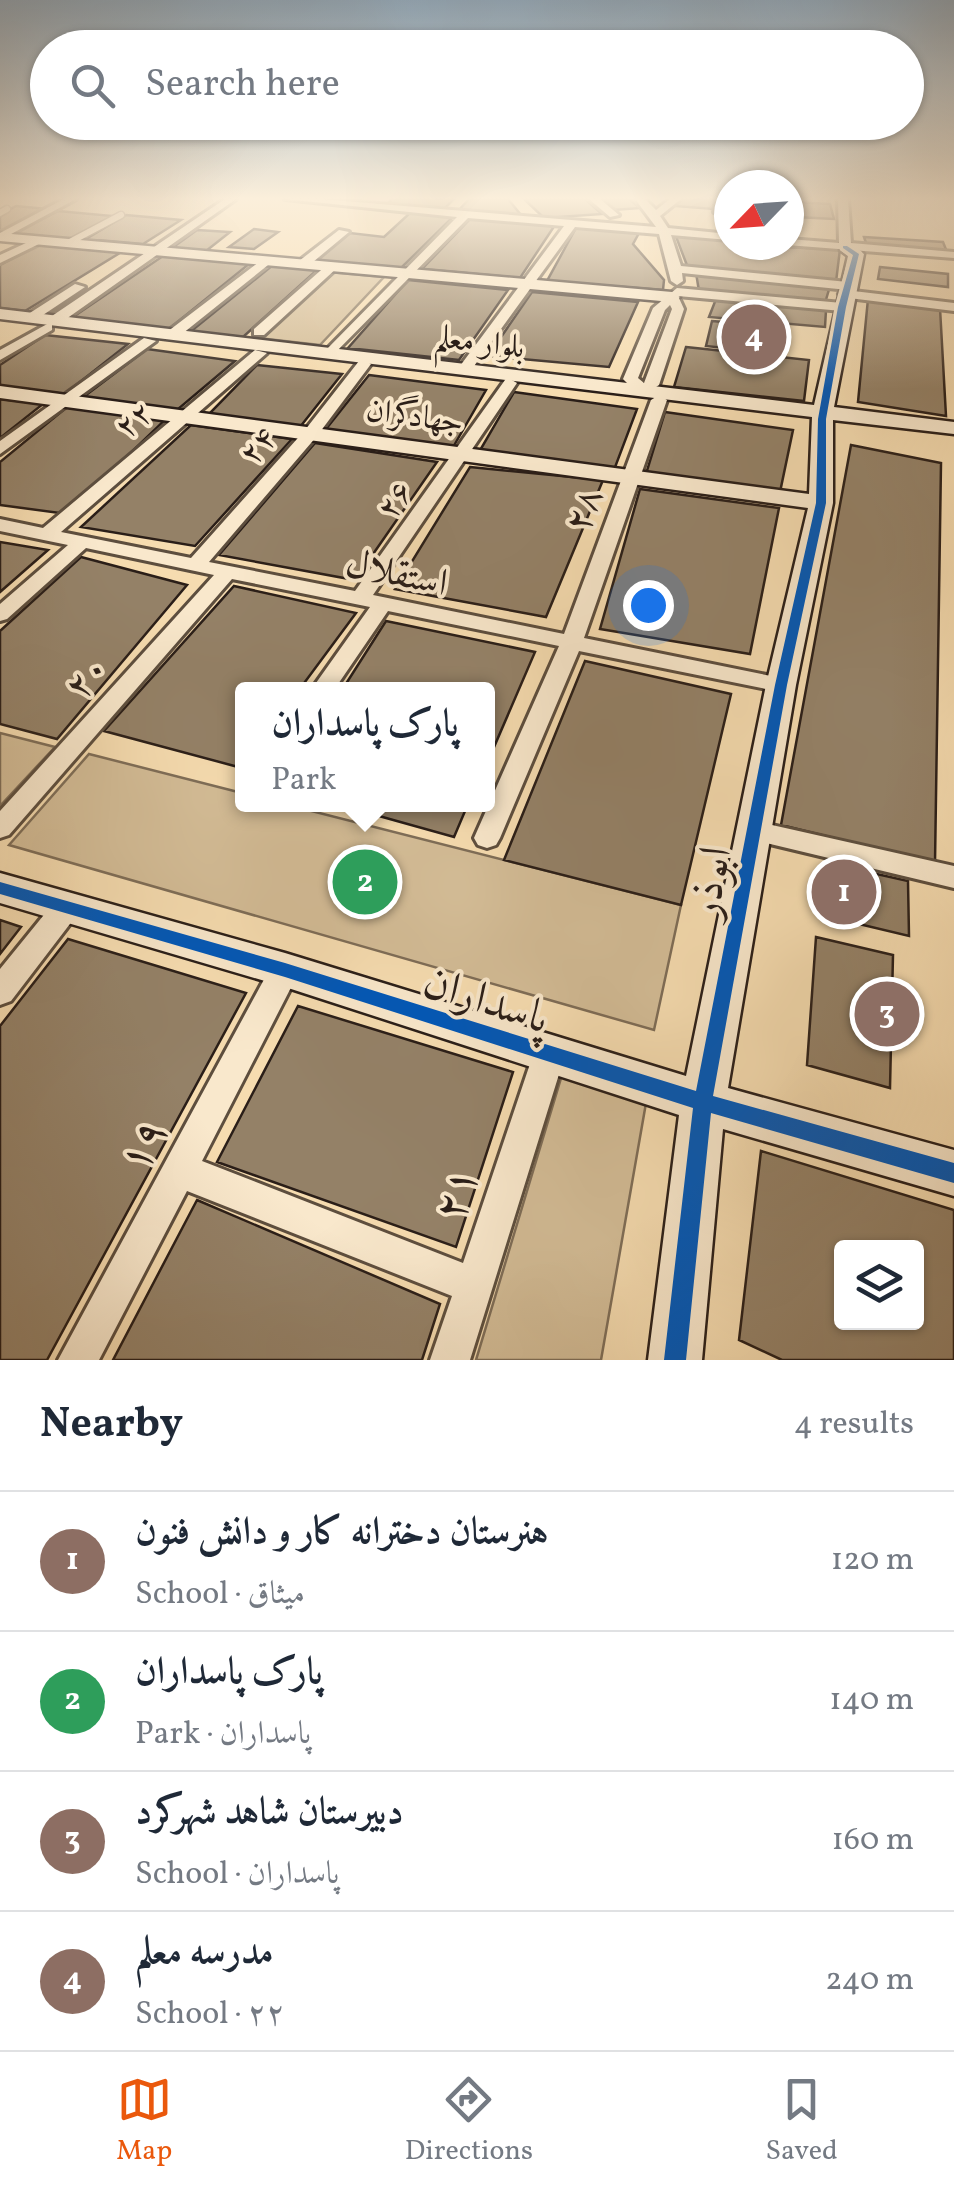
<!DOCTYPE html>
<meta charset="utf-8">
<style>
body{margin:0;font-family:Vollkorn,Amiri,serif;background:#f6f6f7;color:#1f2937}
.controls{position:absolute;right:30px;bottom:30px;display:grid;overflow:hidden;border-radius:10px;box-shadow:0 2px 8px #0004}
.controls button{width:90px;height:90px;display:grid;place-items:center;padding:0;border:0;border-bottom:2px solid #e0e1e3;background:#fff;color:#1f2937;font:50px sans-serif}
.compass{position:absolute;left:714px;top:170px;width:90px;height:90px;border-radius:50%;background:#fff;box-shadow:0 2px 8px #0004;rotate:245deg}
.you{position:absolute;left:648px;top:605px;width:35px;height:35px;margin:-25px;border:8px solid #fff;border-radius:50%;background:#1a73e8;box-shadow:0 0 0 15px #1a73e833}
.badge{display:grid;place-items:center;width:65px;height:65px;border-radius:50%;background:#ea580c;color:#fff;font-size:32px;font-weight:700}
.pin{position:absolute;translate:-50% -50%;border:5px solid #fff;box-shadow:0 2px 10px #0006}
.popup{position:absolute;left:235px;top:682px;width:260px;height:130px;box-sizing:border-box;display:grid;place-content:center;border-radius:10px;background:#fff;filter:drop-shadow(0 2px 8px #0005);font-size:32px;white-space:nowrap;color:#747a83}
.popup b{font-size:38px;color:#1f2937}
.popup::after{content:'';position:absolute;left:50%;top:100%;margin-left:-20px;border:20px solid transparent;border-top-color:#fff}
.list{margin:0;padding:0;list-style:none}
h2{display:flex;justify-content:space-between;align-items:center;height:130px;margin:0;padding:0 40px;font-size:42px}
h2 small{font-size:32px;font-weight:400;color:#747a83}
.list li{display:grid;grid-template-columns:65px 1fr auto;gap:30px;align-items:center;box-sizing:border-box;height:140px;padding:0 40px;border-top:2px solid #e0e1e3}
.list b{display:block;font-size:38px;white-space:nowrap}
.list p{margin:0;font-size:32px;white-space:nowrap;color:#747a83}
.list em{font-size:32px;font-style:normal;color:#747a83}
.icon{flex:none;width:55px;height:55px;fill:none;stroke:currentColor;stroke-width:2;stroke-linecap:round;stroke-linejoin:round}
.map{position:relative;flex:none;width:954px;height:1360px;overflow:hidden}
.search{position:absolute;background:#fff;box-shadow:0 2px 8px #0004;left:30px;right:30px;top:30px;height:110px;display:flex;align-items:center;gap:25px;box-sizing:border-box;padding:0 35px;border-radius:55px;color:#747a83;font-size:38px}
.sheet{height:690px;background:#fff}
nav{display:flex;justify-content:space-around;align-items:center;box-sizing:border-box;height:140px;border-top:2px solid #e0e1e3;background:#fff;font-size:28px;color:#747a83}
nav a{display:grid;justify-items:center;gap:5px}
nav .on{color:#ea580c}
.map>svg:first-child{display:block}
</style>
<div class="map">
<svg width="954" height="1360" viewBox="0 0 954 1360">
<rect width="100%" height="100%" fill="#f6dcb0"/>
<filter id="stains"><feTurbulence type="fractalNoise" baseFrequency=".002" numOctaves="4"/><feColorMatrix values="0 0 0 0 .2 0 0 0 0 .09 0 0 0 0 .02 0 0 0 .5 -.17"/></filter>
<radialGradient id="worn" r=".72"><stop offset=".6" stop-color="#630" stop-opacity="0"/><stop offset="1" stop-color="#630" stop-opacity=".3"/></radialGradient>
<path fill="#d3bc96" stroke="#7e6d57" stroke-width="2.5" d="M 329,272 L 384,277 L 320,345 L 258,338 Z
M 0,733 L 55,747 L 0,806 Z
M 89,754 L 242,793 L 242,804 L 288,805 L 681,905 L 654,1030 L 9,845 Z
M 562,1075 L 646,1103 L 601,1360 L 476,1360 Z"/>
<path fill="#948167" stroke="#2a1e18" stroke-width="2.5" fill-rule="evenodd" d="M 392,199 L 454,199 L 444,209 L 386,205 Z
M 469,199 L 508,199 L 521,215 L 459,210 Z
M 524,199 L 585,199 L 602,214 L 544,218 Z
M 600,199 L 629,199 L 640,208 L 613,210 Z
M 679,199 L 715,199 L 713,209 L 675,206 Z
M 794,202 L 830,204 L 834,219 L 796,217 Z
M 16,206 L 48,209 L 0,233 L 0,215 Z
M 58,211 L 113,216 L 71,239 L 13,233 Z
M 411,212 L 454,216 L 401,268 L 316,260 L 350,233 L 384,237 Z
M 126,215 L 181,220 L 143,244 L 86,239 Z
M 472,217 L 555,225 L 520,278 L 422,269 Z
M 577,226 L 639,233 L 633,244 L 664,280 L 663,290 L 547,281 Z
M 254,229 L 278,232 L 254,249 L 229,247 Z
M 197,230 L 230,232 L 206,251 L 172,248 Z
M 675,234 L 729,239 L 729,245 L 840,249 L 836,282 L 688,268 Z
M 864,237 L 943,242 L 947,252 L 867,246 Z
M 41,243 L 123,251 L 25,311 L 0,308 L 0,265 Z
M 163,256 L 249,264 L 169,329 L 70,319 Z
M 273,265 L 317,270 L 243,337 L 190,332 Z
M 880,267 L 948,274 L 948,287 L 878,279 Z
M 696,273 L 830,286 L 825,303 L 699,291 Z
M 408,280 L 508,290 L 459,360 L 348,348 Z
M 532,292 L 638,302 L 609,367 L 488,356 Z
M 716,299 L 826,310 L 825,327 L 709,317 Z
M 868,299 L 940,308 L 946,416 L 858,402 Z
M 712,321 L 747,324 L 742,350 L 706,346 Z
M 45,335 L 128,344 L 65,394 L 0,386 L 0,365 Z
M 686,347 L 809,360 L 804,401 L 674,387 Z
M 147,349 L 235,361 L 177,410 L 82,398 Z
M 257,365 L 342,374 L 300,427 L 207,416 Z
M 369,375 L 486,390 L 452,449 L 326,429 Z
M 514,392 L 637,409 L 614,470 L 479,452 Z
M 0,399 L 43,404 L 0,438 Z
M 67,407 L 166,419 L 67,514 L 0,505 L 0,462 Z
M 665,412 L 793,430 L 780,492 L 646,474 Z
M 191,425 L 292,439 L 195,546 L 81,527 Z
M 315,443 L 437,462 L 355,580 L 219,555 Z
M 851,445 L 941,463 L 935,863 L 781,825 Z
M 470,467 L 603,480 L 546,617 L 395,589 Z
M 640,489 L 779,508 L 750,654 L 600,629 Z
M 0,542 L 48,550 L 0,592 Z
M 81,557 L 187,585 L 57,739 L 0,724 L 0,631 Z
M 234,586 L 356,613 L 299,690 L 242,690 L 242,768 L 104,731 Z
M 386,621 L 535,652 L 488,761 L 488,690 L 342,690 Z
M 585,661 L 731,694 L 681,905 L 504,860 Z
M 336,804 L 468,804 L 454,837 Z
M 841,866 L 908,881 L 909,936 L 838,919 Z
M 0,920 L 21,927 L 0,954 Z
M 816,937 L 893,955 L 890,1088 L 807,1065 Z
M 68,939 L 246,993 L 47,1360 L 0,1360 L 0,1026 Z
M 298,1006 L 513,1072 L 456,1247 L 217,1162 Z
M 761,1151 L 954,1210 L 954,1360 L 782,1360 L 739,1340 ZM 842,1248 L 916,1248 L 916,1322 L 842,1322 Z
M 197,1200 L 440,1304 L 422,1360 L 113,1360 Z"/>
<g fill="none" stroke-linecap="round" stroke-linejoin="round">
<g stroke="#5d4e3e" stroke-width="9">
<path id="lane" d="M 0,213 L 7,209
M 70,242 L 121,215"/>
</g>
<g stroke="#5d4e3e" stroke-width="6">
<path id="street" d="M 64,199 L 76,199 L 0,240 L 0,233 Z
M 225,199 L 236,199 L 59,324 L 52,324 L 52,330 L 0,360 L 0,350 L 49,323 L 49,318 Z
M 285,199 L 320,199 L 656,227 L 635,199 L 645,199 L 656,210 L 670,199 L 681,199 L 660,216 L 668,228 L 729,234 L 729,240 L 671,235 L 681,266 L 848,282 L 854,286 L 848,290 L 682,273 L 683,281 L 677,285 L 671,281 L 659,234 L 575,227 L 469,373 L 464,374 L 457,370 L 564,226 L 468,218 L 330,358 L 323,354 L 325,351 L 457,217 Z
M 589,199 L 600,199 L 619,215 L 610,217 Z
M 717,199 L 727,199 L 723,214 L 714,212 Z
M 789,199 L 795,199 L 795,210 L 790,213 Z
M 838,199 L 848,199 L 851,243 L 954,252 L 954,258 L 787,245 L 789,239 L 839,243 Z
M 339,230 L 349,232 L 307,267 L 299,267 L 299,261 Z
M 39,237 L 43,242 L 0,263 L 0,255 Z
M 263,259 L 273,261 L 177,338 L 167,338 L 167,332 Z
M 328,264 L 338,267 L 264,335 L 254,335 L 254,329 Z
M 75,284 L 85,287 L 34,321 L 22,318 Z
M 677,288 L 842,303 L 848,307 L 842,311 L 678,296 L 684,309 L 659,385 L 647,393 L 637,393 L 623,379 L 653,308 ZM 670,305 L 672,309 L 644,383 L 638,378 L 665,310 Z
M 845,290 L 954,303 L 954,311 L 841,297 L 839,294 Z
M 144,338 L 156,341 L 0,454 L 0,441 Z
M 255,350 L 267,353 L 61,532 L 191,558 L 305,430 L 359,361 L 364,360 L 371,364 L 317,436 L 209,562 L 355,591 L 505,380 L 510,379 L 517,383 L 373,595 L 564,634 L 651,400 L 659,395 L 667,400 L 584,638 L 781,678 L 792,685 L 781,692 L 579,651 L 500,838 L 496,845 L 487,848 L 478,845 L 474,838 L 559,646 L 388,611 L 334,690 L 311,690 L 370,607 L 232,579 L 9,835 L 0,838 L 0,811 L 214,575 L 86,548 L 7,619 L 0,621 L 0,604 L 68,545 L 0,531 L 0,519 L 43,528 Z
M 754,821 L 954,866 L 954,888 L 745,838 L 741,831 L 745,824 Z
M 66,897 L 76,900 L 80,908 L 76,916 L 11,1001 L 0,1005 L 0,969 L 56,900 Z
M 285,957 L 296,961 L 300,970 L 202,1161 L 463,1263 L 533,1055 L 538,1045 L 549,1040 L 560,1045 L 565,1055 L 470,1360 L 430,1360 L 452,1296 L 187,1191 L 99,1360 L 58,1360 L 274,961 Z"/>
</g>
<g stroke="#2a1e18" stroke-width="5">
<path id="secondary" d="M 0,233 L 672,292 L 680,297 L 672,302 L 0,241 Z
M 840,244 L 850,244 L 864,254 L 834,407 L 954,422 L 954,434 L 833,420 L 833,503 L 796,685 L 728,1088 L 954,1150 L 954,1196 L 723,1129 L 702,1360 L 648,1360 L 679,1115 L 285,987 L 0,903 L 0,873 L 285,953 L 686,1076 L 766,685 L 808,508 L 0,398 L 0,386 L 809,494 L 812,417 L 0,319 L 0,309 L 814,405 L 848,256 L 840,250 Z"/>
</g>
<use href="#lane" stroke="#f9e8cc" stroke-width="6"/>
<use href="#street" fill="#f9e8cc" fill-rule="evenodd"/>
<use href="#secondary" fill="#f9e8cc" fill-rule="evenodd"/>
<g stroke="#f9e8cc" stroke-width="7">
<path id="cycleway" d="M 843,246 L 847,246 L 859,254 L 846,307 L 826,419 L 826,503 L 787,685 L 713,1096 L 954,1163 L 954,1183 L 711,1113 L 686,1360 L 664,1360 L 693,1108 L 285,977 L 0,894 L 0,882 L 285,963 L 696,1091 L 775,685 L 816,503 L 818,419 L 838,307 L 853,255 L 843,248 Z"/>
</g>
<use href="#cycleway" fill="#0057b8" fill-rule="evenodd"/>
</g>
<linearGradient id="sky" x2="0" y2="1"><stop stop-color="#92aabd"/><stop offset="0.51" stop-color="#fbefdb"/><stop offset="1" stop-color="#fbefdb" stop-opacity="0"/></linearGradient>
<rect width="954" height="389" fill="url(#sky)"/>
<g text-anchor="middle" stroke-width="8" stroke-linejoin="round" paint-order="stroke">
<g font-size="32" fill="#2a1e18" stroke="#f9e8cc">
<text transform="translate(480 341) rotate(7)" y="11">بلوار معلم</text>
<text transform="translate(415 415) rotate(8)" y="11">جهادگران</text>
<text transform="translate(133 419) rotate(-39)" y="11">۲۲</text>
<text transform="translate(257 445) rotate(-49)" y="11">۲۴</text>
<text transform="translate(394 499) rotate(-55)" y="11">۲۶</text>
</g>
<g font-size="38" fill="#2a1e18" stroke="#f9e8cc">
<text transform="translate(582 509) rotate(-70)" y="13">۲۸</text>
<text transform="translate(397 572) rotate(12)" y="13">استقلال</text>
<text transform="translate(86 676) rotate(-48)" y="13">۲۰</text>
</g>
<g font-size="45" fill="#2a1e18" stroke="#f9e8cc">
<text transform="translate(708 882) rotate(-79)" y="16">ابوذر</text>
<text transform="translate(487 998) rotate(18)" y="16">پاسداران</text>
<text transform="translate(141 1144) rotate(-62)" y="16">۱۹</text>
<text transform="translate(454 1193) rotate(-72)" y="16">۲۱</text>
</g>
</g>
<rect width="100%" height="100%" filter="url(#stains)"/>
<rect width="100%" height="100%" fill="url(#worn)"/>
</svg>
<div class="controls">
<button><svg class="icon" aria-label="layers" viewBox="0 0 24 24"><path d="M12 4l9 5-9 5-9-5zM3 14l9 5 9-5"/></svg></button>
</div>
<svg class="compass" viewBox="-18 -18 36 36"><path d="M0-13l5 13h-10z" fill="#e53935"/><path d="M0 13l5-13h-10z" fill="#747a83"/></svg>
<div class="you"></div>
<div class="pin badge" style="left:844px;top:892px;background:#8d6e63">1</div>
<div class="pin badge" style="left:365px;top:882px;background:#2e9e5b">2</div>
<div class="popup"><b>پارک پاسداران</b>Park</div>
<div class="pin badge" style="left:887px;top:1014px;background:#8d6e63">3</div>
<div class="pin badge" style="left:754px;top:337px;background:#8d6e63">4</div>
<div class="search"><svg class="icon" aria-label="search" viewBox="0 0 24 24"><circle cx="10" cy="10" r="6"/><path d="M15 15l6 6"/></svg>Search here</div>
</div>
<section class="sheet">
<h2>Nearby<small>4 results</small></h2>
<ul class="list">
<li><span class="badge" style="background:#8d6e63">1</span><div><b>هنرستان دخترانه کار و دانش فنون</b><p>School · میثاق</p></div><em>120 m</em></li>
<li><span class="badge" style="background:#2e9e5b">2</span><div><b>پارک پاسداران</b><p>Park · پاسداران</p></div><em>140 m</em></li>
<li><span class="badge" style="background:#8d6e63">3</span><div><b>دبیرستان‌ شاهد شهرکرد</b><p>School · پاسداران</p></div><em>160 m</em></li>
<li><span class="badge" style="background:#8d6e63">4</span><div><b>مدرسه معلم</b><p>School · ۲۲</p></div><em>240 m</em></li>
</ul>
</section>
<nav>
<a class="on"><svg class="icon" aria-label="map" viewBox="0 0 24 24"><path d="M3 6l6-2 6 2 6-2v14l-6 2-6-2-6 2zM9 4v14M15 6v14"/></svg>Map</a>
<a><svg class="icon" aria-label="directions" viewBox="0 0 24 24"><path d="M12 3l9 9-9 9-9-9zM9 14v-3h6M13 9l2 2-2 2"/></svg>Directions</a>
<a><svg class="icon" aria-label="saved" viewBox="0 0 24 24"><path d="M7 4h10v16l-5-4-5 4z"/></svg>Saved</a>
</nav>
